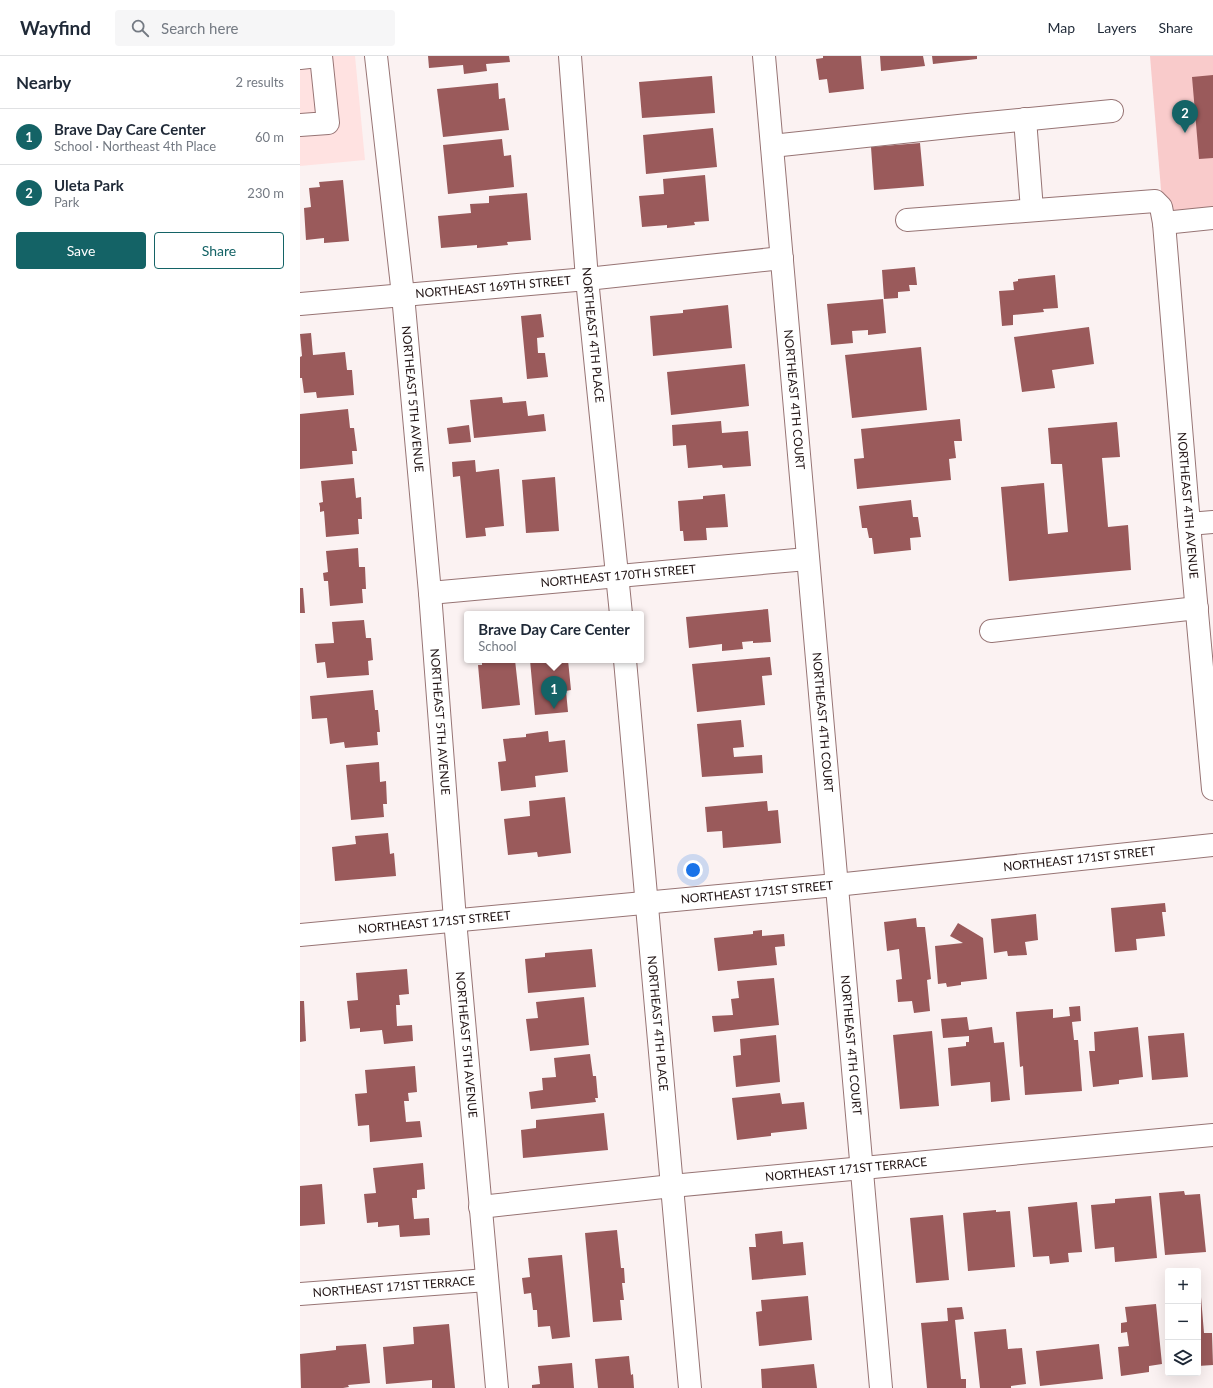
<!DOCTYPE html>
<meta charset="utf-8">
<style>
body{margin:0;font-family:Lato,sans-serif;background:#f6f6f7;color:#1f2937}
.controls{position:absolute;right:12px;bottom:12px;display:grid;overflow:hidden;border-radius:4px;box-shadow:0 4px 16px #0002}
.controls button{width:36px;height:36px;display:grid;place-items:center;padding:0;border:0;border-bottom:1px solid #e0e1e3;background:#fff;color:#1f2937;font:20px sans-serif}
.you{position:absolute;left:393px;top:814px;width:14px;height:14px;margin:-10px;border:3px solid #fff;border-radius:50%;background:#1a73e8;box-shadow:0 0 0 6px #1a73e833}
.badge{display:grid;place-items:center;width:26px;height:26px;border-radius:50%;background:#146366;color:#fff;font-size:13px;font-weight:700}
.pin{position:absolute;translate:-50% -33px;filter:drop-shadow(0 1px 2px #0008)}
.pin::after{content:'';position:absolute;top:21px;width:14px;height:12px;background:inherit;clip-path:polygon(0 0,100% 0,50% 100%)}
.popup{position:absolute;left:164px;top:555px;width:180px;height:52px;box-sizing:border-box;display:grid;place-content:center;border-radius:4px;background:#fff;filter:drop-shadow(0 1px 3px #0005);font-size:13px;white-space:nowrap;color:#747a83}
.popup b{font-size:15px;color:#1f2937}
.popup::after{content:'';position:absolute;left:50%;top:100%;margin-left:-8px;border:8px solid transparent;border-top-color:#fff}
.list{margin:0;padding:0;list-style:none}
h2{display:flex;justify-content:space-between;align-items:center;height:52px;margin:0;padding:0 16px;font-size:17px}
h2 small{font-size:13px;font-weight:400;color:#747a83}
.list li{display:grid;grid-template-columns:26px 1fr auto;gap:12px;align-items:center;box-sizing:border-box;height:56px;padding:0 16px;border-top:1px solid #e0e1e3}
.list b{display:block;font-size:15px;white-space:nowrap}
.list p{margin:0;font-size:13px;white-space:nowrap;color:#747a83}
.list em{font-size:13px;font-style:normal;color:#747a83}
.actions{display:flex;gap:8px;padding:12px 16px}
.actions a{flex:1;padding:9px 0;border:1px solid #146366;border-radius:4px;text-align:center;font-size:14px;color:#146366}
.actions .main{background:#146366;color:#fff}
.icon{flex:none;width:22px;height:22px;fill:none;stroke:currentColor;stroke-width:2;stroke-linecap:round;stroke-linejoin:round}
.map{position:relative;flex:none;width:913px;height:1332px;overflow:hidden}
header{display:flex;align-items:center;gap:24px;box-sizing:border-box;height:56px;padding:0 20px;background:#fff;border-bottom:1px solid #e0e1e3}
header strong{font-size:19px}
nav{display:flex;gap:22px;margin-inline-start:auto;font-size:14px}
.search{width:280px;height:36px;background:#f6f6f7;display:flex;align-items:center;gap:10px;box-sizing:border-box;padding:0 14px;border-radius:4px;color:#747a83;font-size:15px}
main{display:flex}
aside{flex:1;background:#fff}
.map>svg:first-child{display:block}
</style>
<header>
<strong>Wayfind</strong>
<div class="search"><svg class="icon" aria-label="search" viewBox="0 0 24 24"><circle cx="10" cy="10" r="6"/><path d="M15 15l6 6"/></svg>Search here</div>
<nav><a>Map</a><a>Layers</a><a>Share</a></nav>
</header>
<main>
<aside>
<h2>Nearby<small>2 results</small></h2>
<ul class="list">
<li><span class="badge">1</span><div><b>Brave Day Care Center</b><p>School · Northeast 4th Place</p></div><em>60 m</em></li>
<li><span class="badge">2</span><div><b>Uleta Park</b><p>Park</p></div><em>230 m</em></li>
</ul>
<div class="actions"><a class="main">Save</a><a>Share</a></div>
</aside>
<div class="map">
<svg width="913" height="1332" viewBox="0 0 913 1332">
<rect width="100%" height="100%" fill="#fbf2f2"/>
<path fill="#ffe2e1" d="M 0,0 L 55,0 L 65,104 L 0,110 Z"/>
<path fill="#f9cbcb" d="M 850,0 L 913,0 L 913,153 L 863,158 Z"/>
<path fill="#9a5a5b" d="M 128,0 L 209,0 L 210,6 L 186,8 L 187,15 L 164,18 L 163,9 L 129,12 Z
M 523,0 L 561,0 L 564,33 L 529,37 L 527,23 L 519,24 L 516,3 L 523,2 Z
M 580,0 L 623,0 L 625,10 L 581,15 Z
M 632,0 L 677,0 L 677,3 L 633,8 Z
M 913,19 L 913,102 L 899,103 L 892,21 Z
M 412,20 L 415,57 L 342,62 L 339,26 Z
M 198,27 L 199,43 L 205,42 L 209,74 L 143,81 L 137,33 Z
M 413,72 L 417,111 L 346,118 L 343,79 Z
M 202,83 L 204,100 L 211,99 L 214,131 L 148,138 L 143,89 Z
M 620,87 L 624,130 L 574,134 L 571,91 Z
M 405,119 L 409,165 L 394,166 L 395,169 L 367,172 L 367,169 L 342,171 L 339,140 L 364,138 L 363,123 Z
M 43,124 L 49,185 L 24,187 L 24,182 L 6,184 L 4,152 L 11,151 L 9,132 L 20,131 L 19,126 Z
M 227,137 L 231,184 L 207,186 L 208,189 L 177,192 L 177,189 L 141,192 L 138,160 L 171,157 L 170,148 L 189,147 L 189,140 Z
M 615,211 L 617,229 L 609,229 L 610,235 L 598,236 L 598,242 L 584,243 L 582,214 Z
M 755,219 L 758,252 L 743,253 L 744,256 L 713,259 L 713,269 L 702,270 L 699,235 L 714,234 L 713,226 L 718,225 L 718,223 Z
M 583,243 L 586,277 L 568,279 L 568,274 L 552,275 L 553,287 L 531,289 L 527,248 Z
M 428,249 L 432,292 L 353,300 L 350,260 L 383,257 L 383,254 Z
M 241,258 L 244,281 L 237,282 L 238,297 L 245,297 L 248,321 L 227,323 L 221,260 Z
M 789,271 L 794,308 L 752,314 L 755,332 L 722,336 L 714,281 Z
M 11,277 L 13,299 L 45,296 L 47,314 L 52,314 L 54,339 L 17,342 L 16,336 L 4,337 L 2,322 L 0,322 L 0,301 L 2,300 L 0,278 Z
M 621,291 L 627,354 L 552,362 L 545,299 Z
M 445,308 L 449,350 L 371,359 L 367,316 Z
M 202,341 L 203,347 L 226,345 L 228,360 L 244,358 L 246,375 L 174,382 L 170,344 Z
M 48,353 L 50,372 L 54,372 L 57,395 L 52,395 L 53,408 L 0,413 L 0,358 Z
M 660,363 L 662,385 L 654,385 L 656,402 L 649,403 L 651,424 L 557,433 L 554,403 L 564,402 L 561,373 Z
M 421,365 L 422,377 L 448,375 L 451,410 L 423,412 L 422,409 L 388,412 L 386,389 L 373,390 L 372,369 Z
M 817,366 L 820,401 L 802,402 L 808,471 L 828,469 L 831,514 L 709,525 L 701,431 L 744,427 L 748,478 L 768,476 L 762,408 L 751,408 L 748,372 Z
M 169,369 L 171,386 L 149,388 L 147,372 Z
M 175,404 L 176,416 L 199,413 L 204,470 L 185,472 L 186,480 L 166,482 L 160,420 L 153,421 L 152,406 Z
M 255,421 L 259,475 L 226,477 L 222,424 Z
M 54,422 L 56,442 L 61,441 L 62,463 L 58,463 L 59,478 L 26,481 L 24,455 L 20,456 L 20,451 L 19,447 L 23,446 L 21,425 Z
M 425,438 L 428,471 L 406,472 L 407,484 L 384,485 L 383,475 L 380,475 L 378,445 L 403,443 L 403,440 Z
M 611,444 L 613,461 L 618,461 L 621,481 L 610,482 L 611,494 L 574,498 L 572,482 L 569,482 L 567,472 L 562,472 L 559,450 Z
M 58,492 L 59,511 L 65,511 L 66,533 L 62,533 L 63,547 L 30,550 L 28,525 L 24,525 L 23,517 L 28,516 L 26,495 Z
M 0,532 L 3,532 L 5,557 L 0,557 Z
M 468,553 L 471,586 L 453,587 L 453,585 L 442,586 L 443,593 L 422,595 L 422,588 L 389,592 L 386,561 Z
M 64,564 L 66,582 L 71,582 L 73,604 L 68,605 L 69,619 L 27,622 L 25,606 L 17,607 L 15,588 L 34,587 L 32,566 Z
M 470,601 L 472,619 L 462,620 L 465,649 L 397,656 L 392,608 Z
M 182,604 L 215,604 L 220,649 L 182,653 L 178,609 L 182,609 Z
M 230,604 L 268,604 L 271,634 L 266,635 L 268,656 L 235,659 Z
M 73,634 L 75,654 L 78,654 L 80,676 L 77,676 L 78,689 L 45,692 L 44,686 L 30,688 L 27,662 L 12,663 L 10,640 Z
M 441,664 L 444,691 L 433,692 L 434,701 L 462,699 L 463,717 L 402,721 L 397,668 Z
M 248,675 L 249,686 L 265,684 L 268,716 L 235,720 L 236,731 L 201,735 L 198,706 L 206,705 L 203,683 L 226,681 L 226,678 Z
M 79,706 L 80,726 L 86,725 L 87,748 L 83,748 L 84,761 L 51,764 L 46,709 Z
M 265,741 L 271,797 L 238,801 L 237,796 L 208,799 L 204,763 L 230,760 L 229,745 Z
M 467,745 L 468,755 L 478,754 L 481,787 L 423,792 L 422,775 L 407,776 L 405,751 Z
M 88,777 L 90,798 L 94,797 L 96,820 L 35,825 L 32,791 L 56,788 L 55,780 Z
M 865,847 L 866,856 L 862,856 L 865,880 L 836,883 L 837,894 L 815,896 L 811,852 Z
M 736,858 L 738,884 L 725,886 L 727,899 L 708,900 L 707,895 L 694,897 L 691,863 Z
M 616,862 L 617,871 L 625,871 L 631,923 L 627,924 L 630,955 L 614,957 L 612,945 L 598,946 L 596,924 L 602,923 L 599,893 L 587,895 L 584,866 Z
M 658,867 L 683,882 L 687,923 L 661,926 L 661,929 L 647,931 L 646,927 L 638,928 L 635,890 L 663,887 L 650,880 Z
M 462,874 L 462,880 L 484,878 L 485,890 L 475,891 L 477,909 L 418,915 L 414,882 L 453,878 L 453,875 Z
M 292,893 L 296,931 L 228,937 L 225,903 L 245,901 L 245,897 Z
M 107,913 L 109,938 L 99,939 L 100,949 L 96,949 L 97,970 L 112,969 L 113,985 L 84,988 L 82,974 L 60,976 L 60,972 L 50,973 L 47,945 L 58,944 L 56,917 Z
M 474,922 L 479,969 L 414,976 L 412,960 L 433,959 L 431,943 L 439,942 L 437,925 Z
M 284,941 L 289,989 L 230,995 L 226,963 L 238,962 L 236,946 Z
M 0,945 L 4,945 L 6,985 L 0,986 Z
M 780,950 L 781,965 L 772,966 L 774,984 L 778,984 L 782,1035 L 725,1039 L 723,1010 L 720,1011 L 716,956 L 753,953 L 753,962 L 770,960 L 769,951 Z
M 667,961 L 669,974 L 692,971 L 694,987 L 704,986 L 710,1044 L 691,1046 L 690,1026 L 651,1030 L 648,992 L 666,990 L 666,986 L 669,986 L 669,980 L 643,982 L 641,963 Z
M 838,971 L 843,1021 L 819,1024 L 819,1028 L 793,1031 L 789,995 L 795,995 L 794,976 Z
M 632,975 L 639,1050 L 600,1053 L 593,979 Z
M 884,977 L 888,1021 L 852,1024 L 848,980 Z
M 476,979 L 480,1026 L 436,1031 L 433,1000 L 441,999 L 440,983 Z
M 290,998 L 293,1020 L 296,1020 L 298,1042 L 295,1042 L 296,1046 L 231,1053 L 229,1036 L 243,1034 L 242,1022 L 256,1021 L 254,1002 Z
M 115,1010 L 117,1036 L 108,1037 L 109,1045 L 104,1045 L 106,1066 L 120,1065 L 122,1081 L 70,1086 L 69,1069 L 58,1070 L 55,1038 L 67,1037 L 65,1014 Z
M 480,1037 L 482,1048 L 504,1046 L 507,1073 L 471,1077 L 471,1080 L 437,1084 L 432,1042 Z
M 304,1057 L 308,1094 L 223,1102 L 221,1074 L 236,1072 L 236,1064 Z
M 123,1107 L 125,1133 L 117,1134 L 117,1142 L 112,1142 L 114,1163 L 129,1162 L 130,1179 L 100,1181 L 99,1169 L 78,1171 L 78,1166 L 67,1167 L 64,1138 L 76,1137 L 73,1112 Z
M 22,1128 L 25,1168 L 0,1170 L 0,1130 Z
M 884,1135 L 885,1139 L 900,1138 L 906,1196 L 865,1199 L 859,1137 Z
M 851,1140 L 857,1202 L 815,1206 L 814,1191 L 795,1193 L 791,1149 L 815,1147 L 815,1143 Z
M 777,1146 L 782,1196 L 768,1197 L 769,1206 L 750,1208 L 749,1200 L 733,1201 L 728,1151 Z
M 696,1154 L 696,1156 L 710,1155 L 715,1211 L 668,1215 L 663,1157 Z
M 643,1159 L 649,1224 L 616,1227 L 610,1162 Z
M 317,1174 L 321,1212 L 324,1212 L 325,1227 L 322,1227 L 324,1244 L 320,1244 L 322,1264 L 293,1266 L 285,1177 Z
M 482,1175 L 483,1188 L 503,1186 L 506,1219 L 452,1224 L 449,1191 L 456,1191 L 455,1178 Z
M 262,1199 L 270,1281 L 252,1283 L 250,1270 L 238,1271 L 237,1254 L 233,1254 L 231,1237 L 224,1238 L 222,1222 L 230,1221 L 228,1202 Z
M 508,1240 L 512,1284 L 459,1290 L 456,1256 L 462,1255 L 461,1244 Z
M 898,1241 L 901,1241 L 904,1277 L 912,1277 L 913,1309 L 898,1310 Z
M 856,1248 L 862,1308 L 849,1310 L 849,1316 L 821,1320 L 818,1291 L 829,1290 L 827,1276 L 821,1277 L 821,1267 L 827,1266 L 825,1251 Z
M 662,1251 L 664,1263 L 655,1264 L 661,1323 L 666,1323 L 666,1332 L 627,1332 L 621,1267 L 648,1265 L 647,1252 Z
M 149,1268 L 155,1332 L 132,1332 L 132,1324 L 86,1328 L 83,1291 L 114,1288 L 113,1271 Z
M 706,1273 L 708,1293 L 722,1292 L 726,1328 L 711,1330 L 711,1332 L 680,1332 L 674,1276 Z
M 66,1288 L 70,1327 L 48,1329 L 49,1331 L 43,1332 L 1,1332 L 0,1298 L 36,1294 L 36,1290 Z
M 799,1288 L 803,1323 L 740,1330 L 736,1295 Z
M 329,1300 L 331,1319 L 333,1318 L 334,1332 L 298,1332 L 295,1303 Z
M 272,1307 L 274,1332 L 232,1332 L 232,1329 L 240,1328 L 238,1310 Z
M 514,1308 L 517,1332 L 462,1332 L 461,1313 Z"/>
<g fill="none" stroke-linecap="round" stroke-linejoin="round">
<g stroke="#977474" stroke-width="24">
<g id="minor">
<path id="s1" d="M 76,0 L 103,239 L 130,537 L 155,864 L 197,1332"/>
<path id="s2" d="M 270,0 L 287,223 L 321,558"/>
<path id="s3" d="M 464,0 L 581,1332"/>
<path d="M 0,2 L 18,0"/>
<path d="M 725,63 L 732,154"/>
<path d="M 0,69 L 28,67 L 21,0"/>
<path d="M 472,90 L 668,69 L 812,55"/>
<path id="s4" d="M 607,164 L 855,145 L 861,151 L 864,167 L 889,468 L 913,733"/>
<path d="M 864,167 L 913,162"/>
<path id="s5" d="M 0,248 L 287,223 L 482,202"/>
<path d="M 889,468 L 913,466"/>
<path id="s6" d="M 130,537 L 507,503"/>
<path d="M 691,575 L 897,552"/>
<path id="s7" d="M 325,604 L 390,1332"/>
<path id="s8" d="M 0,879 L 536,829 L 913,789"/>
<path id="s9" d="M 180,1151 L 372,1130 L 913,1079"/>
<path id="s10" d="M 0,1238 L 187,1224"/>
</g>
</g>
<use href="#minor" stroke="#fff" stroke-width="22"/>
</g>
<g text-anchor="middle" stroke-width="4" stroke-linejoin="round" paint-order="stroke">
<g font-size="12" fill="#201313" stroke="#fff">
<text dy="4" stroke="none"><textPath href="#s5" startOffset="194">NORTHEAST 169TH STREET</textPath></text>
<text dy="4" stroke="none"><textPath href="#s2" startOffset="280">NORTHEAST 4TH PLACE</textPath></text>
<text dy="4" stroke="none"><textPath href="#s1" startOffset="345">NORTHEAST 5TH AVENUE</textPath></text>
<text dy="4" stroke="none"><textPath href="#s3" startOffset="345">NORTHEAST 4TH COURT</textPath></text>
<text dy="4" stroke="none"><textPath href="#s4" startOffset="557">NORTHEAST 4TH AVENUE</textPath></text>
<text dy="4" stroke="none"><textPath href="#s6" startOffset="189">NORTHEAST 170TH STREET</textPath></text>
<text dy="4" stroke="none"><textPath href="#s1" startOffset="669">NORTHEAST 5TH AVENUE</textPath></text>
<text dy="4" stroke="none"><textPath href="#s3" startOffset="669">NORTHEAST 4TH COURT</textPath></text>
<text dy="4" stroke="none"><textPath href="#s8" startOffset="783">NORTHEAST 171ST STREET</textPath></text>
<text dy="4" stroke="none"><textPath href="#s8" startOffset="459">NORTHEAST 171ST STREET</textPath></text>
<text dy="4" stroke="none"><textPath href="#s8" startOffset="135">NORTHEAST 171ST STREET</textPath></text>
<text dy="4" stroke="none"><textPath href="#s7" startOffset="365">NORTHEAST 4TH PLACE</textPath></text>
<text dy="4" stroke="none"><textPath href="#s1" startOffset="993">NORTHEAST 5TH AVENUE</textPath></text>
<text dy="4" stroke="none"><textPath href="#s3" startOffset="993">NORTHEAST 4TH COURT</textPath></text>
<text dy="4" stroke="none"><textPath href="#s9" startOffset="368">NORTHEAST 171ST TERRACE</textPath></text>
<text dy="4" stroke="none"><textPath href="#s10" startOffset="94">NORTHEAST 171ST TERRACE</textPath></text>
</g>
</g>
</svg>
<div class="controls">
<button>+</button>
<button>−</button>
<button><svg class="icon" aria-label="layers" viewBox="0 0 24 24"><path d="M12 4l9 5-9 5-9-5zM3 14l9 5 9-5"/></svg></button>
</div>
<div class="you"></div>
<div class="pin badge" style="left:254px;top:653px">1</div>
<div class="popup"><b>Brave Day Care Center</b>School</div>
<div class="pin badge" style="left:885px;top:77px">2</div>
</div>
</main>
